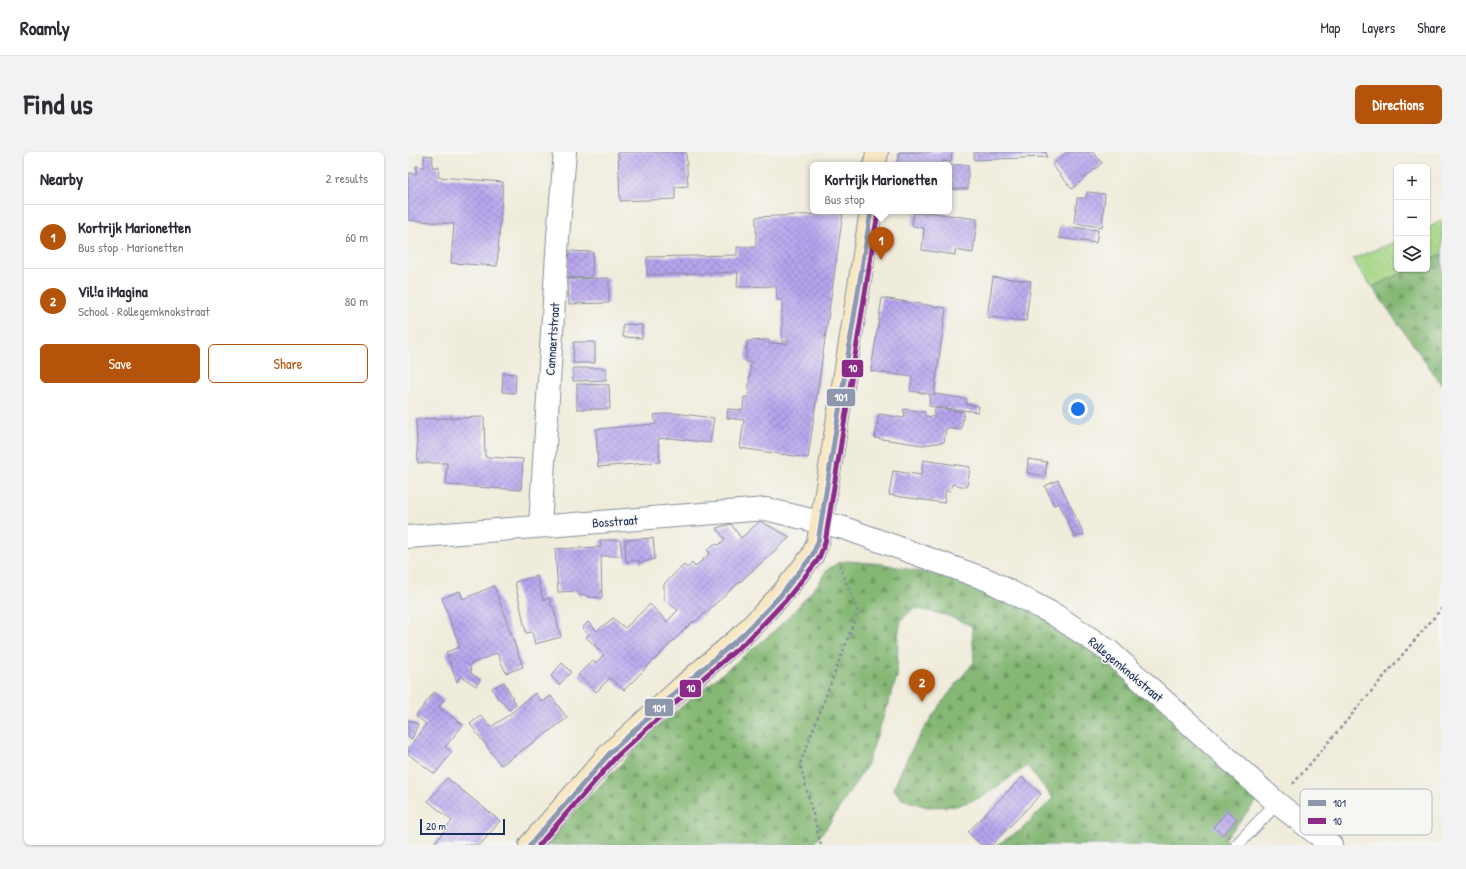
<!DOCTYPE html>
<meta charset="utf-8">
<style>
body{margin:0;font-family:"Patrick Hand",sans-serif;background:#f2f2f3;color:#2b2b33}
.controls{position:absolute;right:12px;top:12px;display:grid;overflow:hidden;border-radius:6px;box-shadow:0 1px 3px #0004}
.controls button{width:36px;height:36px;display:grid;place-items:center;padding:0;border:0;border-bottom:1px solid #e1e1e2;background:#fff;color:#2b2b33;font:20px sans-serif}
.scale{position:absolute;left:12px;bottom:10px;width:85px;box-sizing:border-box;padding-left:4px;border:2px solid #1b2f5e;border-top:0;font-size:11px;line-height:14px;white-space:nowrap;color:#1b2f5e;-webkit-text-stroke:3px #f6f6f2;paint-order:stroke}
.you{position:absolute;left:670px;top:257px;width:14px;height:14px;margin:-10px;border:3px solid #fff;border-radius:50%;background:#1a73e8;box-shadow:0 0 0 6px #1a73e833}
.badge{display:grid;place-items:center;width:26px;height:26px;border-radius:50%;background:#b45309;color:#fff;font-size:13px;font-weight:700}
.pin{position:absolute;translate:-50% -33px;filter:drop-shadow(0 1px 2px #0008)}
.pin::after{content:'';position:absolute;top:21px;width:14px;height:12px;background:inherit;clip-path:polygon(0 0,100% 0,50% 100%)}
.popup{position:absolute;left:402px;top:10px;width:142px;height:52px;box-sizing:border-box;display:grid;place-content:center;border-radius:6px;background:#fff;filter:drop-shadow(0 1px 3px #0005);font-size:13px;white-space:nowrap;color:#7c7c81}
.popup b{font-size:15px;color:#2b2b33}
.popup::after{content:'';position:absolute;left:50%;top:100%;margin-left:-8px;border:8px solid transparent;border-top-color:#fff}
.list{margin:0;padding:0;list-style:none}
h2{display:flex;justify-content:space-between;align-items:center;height:52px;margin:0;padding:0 16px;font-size:17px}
h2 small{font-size:13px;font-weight:400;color:#7c7c81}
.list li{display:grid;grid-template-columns:26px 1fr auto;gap:12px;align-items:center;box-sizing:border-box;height:64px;padding:0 16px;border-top:1px solid #e1e1e2}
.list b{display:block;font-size:15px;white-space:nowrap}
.list p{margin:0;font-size:13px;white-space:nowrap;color:#7c7c81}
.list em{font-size:13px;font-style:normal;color:#7c7c81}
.actions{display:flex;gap:8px;padding:12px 16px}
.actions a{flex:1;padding:9px 0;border:1px solid #b45309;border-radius:6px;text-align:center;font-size:14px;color:#b45309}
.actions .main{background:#b45309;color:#fff}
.icon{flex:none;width:22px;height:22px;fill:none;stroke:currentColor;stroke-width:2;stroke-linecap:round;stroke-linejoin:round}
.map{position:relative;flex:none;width:1034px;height:693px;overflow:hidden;border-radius:6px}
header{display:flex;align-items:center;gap:24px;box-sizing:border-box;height:56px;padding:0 20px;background:#fff;border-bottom:1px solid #e1e1e2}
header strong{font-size:19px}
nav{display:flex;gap:22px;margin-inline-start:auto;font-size:14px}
.intro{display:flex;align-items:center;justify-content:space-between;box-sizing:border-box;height:96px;padding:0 24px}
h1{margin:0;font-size:28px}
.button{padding:10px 18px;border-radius:6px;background:#b45309;color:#fff;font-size:14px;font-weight:700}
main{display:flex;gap:24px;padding:0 24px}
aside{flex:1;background:#fff;border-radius:6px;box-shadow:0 1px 3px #0004}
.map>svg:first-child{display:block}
</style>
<header>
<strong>Roamly</strong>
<nav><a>Map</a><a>Layers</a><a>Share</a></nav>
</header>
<div class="intro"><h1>Find us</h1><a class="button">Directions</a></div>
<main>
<aside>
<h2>Nearby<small>2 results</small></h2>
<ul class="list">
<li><span class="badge">1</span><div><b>Kortrijk Marionetten</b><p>Bus stop · Marionetten</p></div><em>60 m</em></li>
<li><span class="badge">2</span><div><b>Vil!a iMagina</b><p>School · Rollegemknokstraat</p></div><em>80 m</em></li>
</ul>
<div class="actions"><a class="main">Save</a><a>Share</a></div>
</aside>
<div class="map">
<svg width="1034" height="693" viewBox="0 0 1034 693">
<defs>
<pattern id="grass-dots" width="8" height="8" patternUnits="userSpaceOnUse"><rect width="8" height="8" fill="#a7d887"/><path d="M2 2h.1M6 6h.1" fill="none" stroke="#8fba77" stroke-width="1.8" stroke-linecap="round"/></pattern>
<pattern id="forest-firs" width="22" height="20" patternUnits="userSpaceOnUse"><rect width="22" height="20" fill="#85b874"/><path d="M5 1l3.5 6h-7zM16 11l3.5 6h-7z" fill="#6c9662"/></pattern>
<pattern id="building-cross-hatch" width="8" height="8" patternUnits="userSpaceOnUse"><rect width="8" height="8" fill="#b7a4ee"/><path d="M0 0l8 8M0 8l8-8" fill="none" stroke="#9486c4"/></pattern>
</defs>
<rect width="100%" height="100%" fill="#f6f6f2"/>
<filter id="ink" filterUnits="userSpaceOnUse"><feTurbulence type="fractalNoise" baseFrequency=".025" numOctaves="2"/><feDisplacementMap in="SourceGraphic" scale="8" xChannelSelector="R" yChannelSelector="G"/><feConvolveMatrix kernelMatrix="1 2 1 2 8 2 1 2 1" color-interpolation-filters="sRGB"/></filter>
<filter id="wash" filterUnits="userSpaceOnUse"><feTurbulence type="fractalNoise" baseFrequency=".012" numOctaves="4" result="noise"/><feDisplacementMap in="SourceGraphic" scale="16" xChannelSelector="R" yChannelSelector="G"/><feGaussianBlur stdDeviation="0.9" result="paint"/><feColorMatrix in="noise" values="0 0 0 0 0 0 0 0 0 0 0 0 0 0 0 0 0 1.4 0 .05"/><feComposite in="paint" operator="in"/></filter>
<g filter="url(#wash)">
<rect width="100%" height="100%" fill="#f0ecdb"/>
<path fill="url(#grass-dots)" stroke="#618472" d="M 1034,68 L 1034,102 L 1019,109 L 1019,77 Z
M 989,89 L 989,117 L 1003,117 L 964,135 L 944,107 Z"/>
<path fill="url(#forest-firs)" stroke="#507469" d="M 1034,102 L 1034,233 L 964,135 L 1003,117 L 1019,117 L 1019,109 Z
M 439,409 L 475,412 L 572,432 L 651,473 L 720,525 L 849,640 L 849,649 L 817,687 L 823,693 L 588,693 L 612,679 L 645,646 L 619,614 L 574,645 L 548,654 L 519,655 L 494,647 L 486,637 C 503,589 534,549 566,510 L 564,474 L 538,463 L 506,456 L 493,468 L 490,484 L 489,525 L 459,613 L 417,678 L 404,693 L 137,693 L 174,652 L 250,574 L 363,482 L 387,458 L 410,432 L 419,418 L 430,411 Z"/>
<g id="blocks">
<path fill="url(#building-cross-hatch)" d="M 210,0 L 278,0 L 280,34 L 267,35 L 267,47 L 212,49 Z
M 491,0 L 544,0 L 543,10 L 534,9 L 534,13 L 489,13 Z
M 566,0 L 638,0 L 639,5 L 566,8 Z
M 659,0 L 685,0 L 694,11 L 664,37 L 644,13 Z
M 16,3 L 25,4 L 24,15 L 31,15 L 30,25 L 95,30 L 89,114 L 43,111 L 46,72 L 0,68 L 0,21 L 8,22 L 8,14 L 16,15 Z
M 542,13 L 560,13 L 560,37 L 543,37 Z
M 679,40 L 697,42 L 694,75 L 666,71 L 669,46 L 678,46 Z
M 519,60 L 569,67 L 565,101 L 547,98 L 547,103 L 514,98 L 516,76 L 504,74 L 506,61 L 519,62 Z
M 435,61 L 400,306 L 332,296 L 336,268 L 319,266 L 320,257 L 335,258 L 336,245 L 340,245 L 343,210 L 338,210 L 339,189 L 361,188 L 361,191 L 379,192 L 380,189 L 374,189 L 374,148 L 369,148 L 368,134 L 329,135 L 330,120 L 239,123 L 239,105 L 329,103 L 329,95 L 348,95 L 348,65 Z
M 653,74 L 690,78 L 688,91 L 651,86 Z
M 161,99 L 185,100 L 184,125 L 158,126 Z
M 585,125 L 623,129 L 618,169 L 579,165 Z
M 201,126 L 201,151 L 161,152 L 160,127 Z
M 474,146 L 538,156 L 526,242 L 559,247 L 558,252 L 571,254 L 570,260 L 521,254 L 522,242 L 502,239 L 504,225 L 463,219 Z
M 215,172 L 234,173 L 234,186 L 215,185 Z
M 166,190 L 187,190 L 187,211 L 165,211 Z
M 165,216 L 198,216 L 198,228 L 165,229 Z
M 95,221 L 108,222 L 107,241 L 94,240 Z
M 169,232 L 201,233 L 202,257 L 169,257 Z
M 527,256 L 556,260 L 553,278 L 538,276 L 536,290 L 515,293 L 467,286 L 471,262 L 496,266 L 497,260 L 495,259 L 496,257 L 517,260 L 517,264 L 526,265 Z
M 266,261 L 306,266 L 302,291 L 263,286 L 250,287 L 252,310 L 190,315 L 188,277 L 248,272 L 246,263 Z
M 76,265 L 77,305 L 115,307 L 113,338 L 38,333 L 39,311 L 10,311 L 8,267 Z
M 620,307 L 639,310 L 637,324 L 619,321 Z
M 515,308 L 562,315 L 559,335 L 544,332 L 542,339 L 538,338 L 536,351 L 481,343 L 485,319 L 513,323 Z
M 650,328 L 676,382 L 667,386 L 651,351 L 646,353 L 637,334 Z
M 352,369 L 382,385 L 286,471 L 285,469 L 216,538 L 202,526 L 188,540 L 170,523 L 185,508 L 187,511 L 196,503 L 178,485 L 181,483 L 174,476 L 180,470 L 189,479 L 205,466 L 217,476 L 242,452 L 259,470 L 270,458 L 256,448 L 256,432 L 276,413 L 279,416 L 284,411 L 287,415 L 302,401 L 299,398 L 306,392 L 311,393 L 317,387 L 308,376 L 323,372 L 333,386 Z
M 245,386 L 247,407 L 231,411 L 231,408 L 218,410 L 217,388 Z
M 192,388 L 212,388 L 214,404 L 193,404 L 194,446 L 179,445 L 179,443 L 170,443 L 170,439 L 150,440 L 147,397 L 193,395 Z
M 129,424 L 135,448 L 141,446 L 144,455 L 145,454 L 153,485 L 127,492 L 124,480 L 118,481 L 107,430 Z
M 86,434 L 115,515 L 98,521 L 89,501 L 61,513 L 64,522 L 72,528 L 68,534 L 53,524 L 49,530 L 38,500 L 52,495 L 34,446 L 52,439 L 55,447 Z
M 154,511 L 163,520 L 151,533 L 143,524 Z
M 96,530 L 108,552 L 101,558 L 92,547 L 90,547 L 84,536 Z
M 26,540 L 36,548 L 31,555 L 55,573 L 37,595 L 44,600 L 27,622 L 0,602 L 0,597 L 18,572 L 8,564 Z
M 127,541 L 134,550 L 143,544 L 159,566 L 127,590 L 126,590 L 93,613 L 62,572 L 73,563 L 83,575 L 102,562 Z
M 0,568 L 10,572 L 4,587 L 0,585 Z
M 614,625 L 633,642 L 584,693 L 573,693 L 560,680 Z
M 39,626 L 92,669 L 72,693 L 25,693 L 44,669 L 20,649 Z
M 820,659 L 829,667 L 815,683 L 805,675 Z"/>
</g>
</g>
<g filter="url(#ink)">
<use href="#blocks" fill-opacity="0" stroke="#868e9c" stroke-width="1"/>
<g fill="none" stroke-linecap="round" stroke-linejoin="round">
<g stroke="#868e9c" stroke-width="14">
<path id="lane" d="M 829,693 L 869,651"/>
</g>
<g stroke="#868e9c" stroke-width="24">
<path id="street" d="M 132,374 L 150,85 L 157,0
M 0,385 L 358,357 L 436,376 L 580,428 L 647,463 L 701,499 L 869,651 L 923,693"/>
</g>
<g stroke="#868e9c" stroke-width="24">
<path id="secondary" d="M 467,13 L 469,0
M 122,693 L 203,600 L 275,534 L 336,482 L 373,443 L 404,404 L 410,390 L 463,59"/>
</g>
<path stroke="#868e9c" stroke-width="2.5" stroke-dasharray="3 3" stroke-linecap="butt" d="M 885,632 L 1034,456
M 413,693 L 392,612 L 450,460 L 430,410"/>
<use href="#lane" stroke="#fff" stroke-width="12"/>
<use href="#street" stroke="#fff" stroke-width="22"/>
<use href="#secondary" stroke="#f7e8c3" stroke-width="22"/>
<g stroke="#f6f6f2" stroke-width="8">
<path id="bus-1" d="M 122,693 L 203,600 L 275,534 L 336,482 L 373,443 L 404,404 L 410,390 L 463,59"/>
</g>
<g stroke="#f6f6f2" stroke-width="8">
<path id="bus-2" d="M 131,693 L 208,605 L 280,539 L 341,487 L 378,448 L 410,408 L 417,391 L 470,60"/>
</g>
<use href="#bus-1" stroke="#8d97ae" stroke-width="5"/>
<use href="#bus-2" stroke="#8c2b87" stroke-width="5"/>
</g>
</g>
<g text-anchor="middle" stroke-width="3" stroke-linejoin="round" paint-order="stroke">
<g font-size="13" fill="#1b2f5e" stroke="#f6f6f2">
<text transform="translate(144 187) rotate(-86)" y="5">Cannaertstraat</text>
<text transform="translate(207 369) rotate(-4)" y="5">Bosstraat</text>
<text transform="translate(718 517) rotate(40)" y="5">Rollegemknokstraat</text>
</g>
</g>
<rect x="892" y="637" width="132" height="46" rx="6" fill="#f6f6f2" stroke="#b4bac6" stroke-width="1"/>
<rect x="900" y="648" width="18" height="6" fill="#8d97ae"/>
<rect x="900" y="666" width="18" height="6" fill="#8c2b87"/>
<g font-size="11" fill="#1b2f5e">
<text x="925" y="655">101</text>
<text x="925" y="673">10</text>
</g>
<g stroke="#f6f6f2" stroke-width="1.5">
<rect x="433" y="207" width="23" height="19" rx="4" fill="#8c2b87"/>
<rect x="418" y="236" width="30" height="19" rx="4" fill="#8d97ae"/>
<rect x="271" y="527" width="23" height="19" rx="4" fill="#8c2b87"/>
<rect x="236" y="546" width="30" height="19" rx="4" fill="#8d97ae"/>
</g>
<g font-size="11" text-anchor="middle" font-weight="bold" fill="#fff">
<text x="445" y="220">10</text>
<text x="433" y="249">101</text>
<text x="283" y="540">10</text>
<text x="251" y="560">101</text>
</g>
</svg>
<div class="controls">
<button>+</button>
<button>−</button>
<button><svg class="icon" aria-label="layers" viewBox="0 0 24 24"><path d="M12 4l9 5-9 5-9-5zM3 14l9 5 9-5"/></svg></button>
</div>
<div class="scale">20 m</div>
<div class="you"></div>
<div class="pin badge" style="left:473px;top:108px">1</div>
<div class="popup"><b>Kortrijk Marionetten</b>Bus stop</div>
<div class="pin badge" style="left:514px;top:550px">2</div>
</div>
</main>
